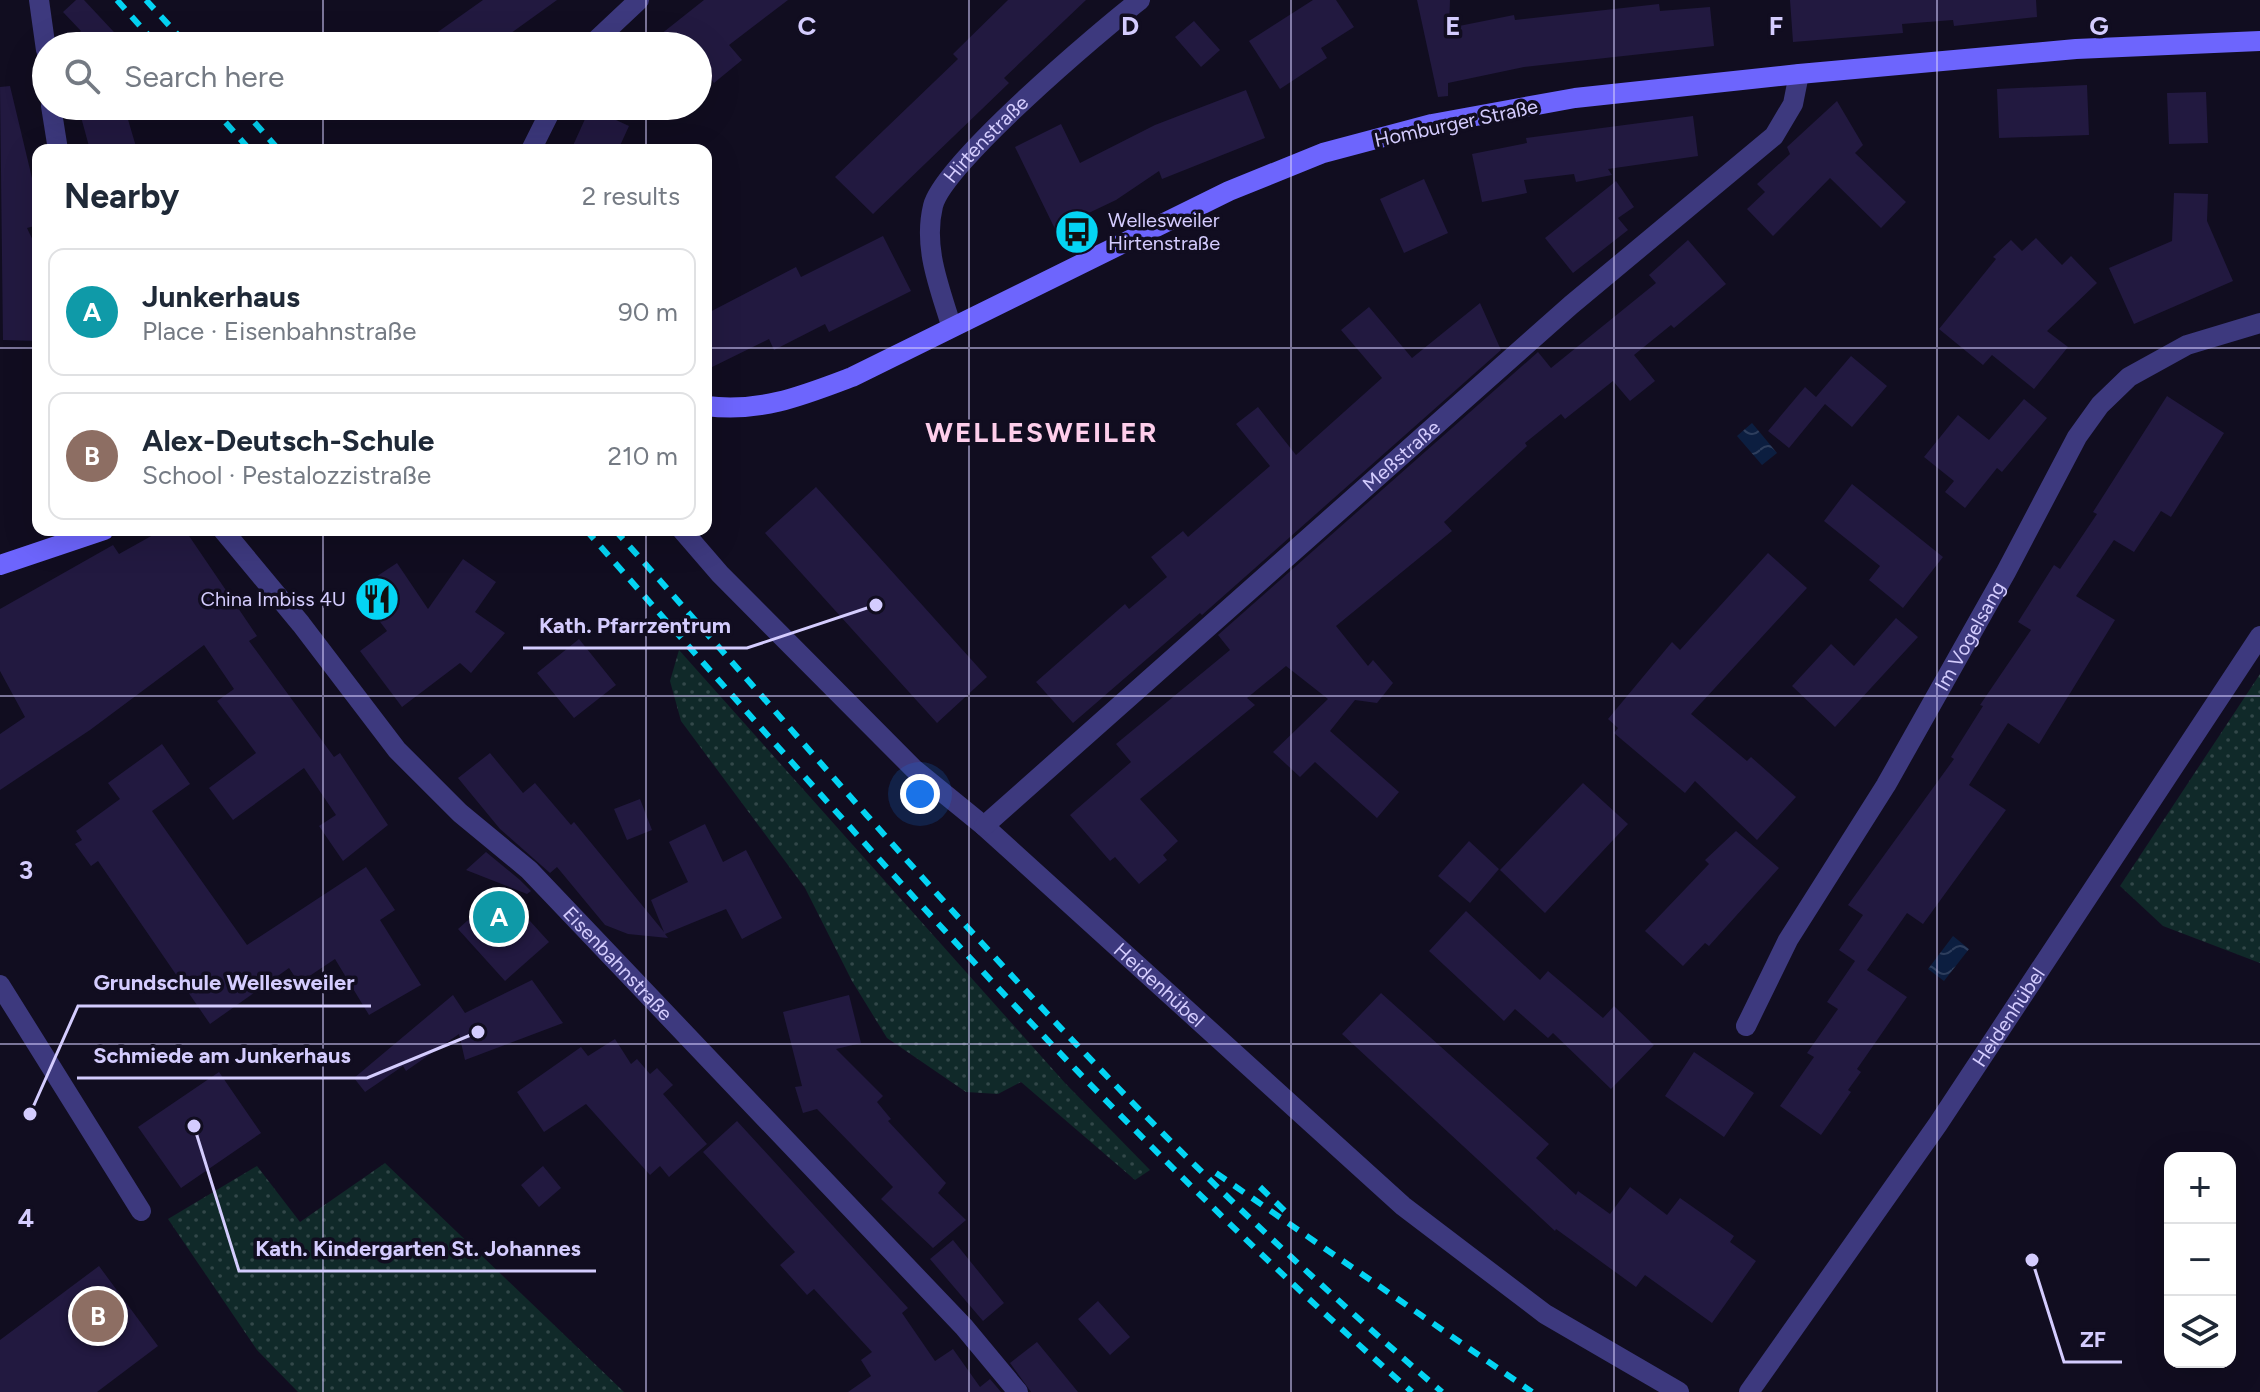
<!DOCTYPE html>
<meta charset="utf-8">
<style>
body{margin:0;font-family:Figtree,sans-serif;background:#f6f6f7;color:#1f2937}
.controls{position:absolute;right:24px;bottom:24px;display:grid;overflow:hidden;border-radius:16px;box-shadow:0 8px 32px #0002}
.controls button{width:72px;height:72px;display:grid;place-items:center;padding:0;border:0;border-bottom:2px solid #e0e1e3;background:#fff;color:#1f2937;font:40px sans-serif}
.you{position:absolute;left:920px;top:794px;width:28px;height:28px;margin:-20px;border:6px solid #fff;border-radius:50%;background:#1a73e8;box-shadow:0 0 0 12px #1a73e833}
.badge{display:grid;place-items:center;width:52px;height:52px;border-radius:50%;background:#2563eb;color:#fff;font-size:26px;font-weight:700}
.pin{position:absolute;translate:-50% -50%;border:4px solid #fff;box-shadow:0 2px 8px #0006}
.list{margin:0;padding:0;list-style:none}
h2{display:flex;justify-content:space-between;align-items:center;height:104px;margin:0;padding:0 32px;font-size:34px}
h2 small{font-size:26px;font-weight:400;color:#747a83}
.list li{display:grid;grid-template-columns:52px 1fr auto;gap:24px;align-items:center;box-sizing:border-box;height:128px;margin:0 16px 16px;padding:0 16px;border:2px solid #e0e1e3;border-radius:16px}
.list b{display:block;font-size:30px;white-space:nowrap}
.list p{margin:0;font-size:26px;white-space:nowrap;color:#747a83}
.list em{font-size:26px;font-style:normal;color:#747a83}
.icon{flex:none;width:44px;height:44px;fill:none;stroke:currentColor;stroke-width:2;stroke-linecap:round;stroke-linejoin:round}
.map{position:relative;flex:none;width:2260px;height:1392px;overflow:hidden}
.search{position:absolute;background:#fff;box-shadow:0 8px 32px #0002;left:32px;top:32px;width:680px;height:88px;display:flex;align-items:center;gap:20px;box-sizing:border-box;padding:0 28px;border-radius:44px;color:#747a83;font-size:30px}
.panel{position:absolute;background:#fff;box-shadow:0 8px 32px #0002;left:32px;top:144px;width:680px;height:392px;border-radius:16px}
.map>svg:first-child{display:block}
</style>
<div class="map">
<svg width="2260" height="1392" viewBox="0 0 2260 1392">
<defs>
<pattern id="green-dots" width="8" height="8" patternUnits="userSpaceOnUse" patternTransform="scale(2)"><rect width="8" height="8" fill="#102929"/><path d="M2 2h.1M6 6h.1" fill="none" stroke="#324749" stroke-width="1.8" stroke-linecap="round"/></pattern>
<pattern id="water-waves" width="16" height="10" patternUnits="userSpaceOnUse" patternTransform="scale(2)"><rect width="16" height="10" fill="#0c1e40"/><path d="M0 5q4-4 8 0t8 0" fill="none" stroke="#2e3e5d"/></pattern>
</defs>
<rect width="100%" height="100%" fill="#110d20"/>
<path fill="url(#green-dots)" d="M 679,650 L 1065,1083 L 1150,1170 L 1135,1180 L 1021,1082 L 998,1094 L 966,1092 L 887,1038 L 852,981 L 805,888 L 681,721 L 670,681 Z
M 2260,674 L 2260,963 L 2163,926 L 2120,886 Z
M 385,1163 L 624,1392 L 298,1392 L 257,1350 L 168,1219 L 257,1166 L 300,1222 Z"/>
<path fill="url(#water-waves)" d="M 1752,423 L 1777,453 L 1762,465 L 1737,436 Z
M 1953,936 L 1969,949 L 1944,981 L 1928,969 Z"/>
<path fill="#221940" d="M 76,0 L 84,0 L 127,46 L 65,46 L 81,31 L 63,12 Z
M 483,0 L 557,0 L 493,46 L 418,46 Z
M 704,0 L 788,0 L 729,45 L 742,60 L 714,83 L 698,62 L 698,46 L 646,46 Z
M 1008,0 L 1086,0 L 1004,78 L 1009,83 L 873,214 L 835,177 L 958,59 L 953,54 Z
M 1313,0 L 1336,0 L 1354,27 L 1321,48 L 1327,58 L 1280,89 L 1249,41 Z
M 1417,0 L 1450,0 L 1449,28 L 1514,15 L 1515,20 L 1659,4 L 1660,11 L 1710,7 L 1714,46 L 1524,67 L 1448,83 L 1448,96 L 1438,97 Z
M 1790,0 L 2036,0 L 2037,17 L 1954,26 L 1953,20 L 1902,24 L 1903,33 L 1793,42 Z
M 1194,21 L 1220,50 L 1201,67 L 1175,37 Z
M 2087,85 L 2089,135 L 1999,138 L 1997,89 Z
M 10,86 L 38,203 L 38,225 L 27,228 L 38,251 L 38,341 L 3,340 L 0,87 Z
M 1246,90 L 1265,138 L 1162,179 L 1159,171 L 1116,200 L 1055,229 L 1015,147 L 1061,124 L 1080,163 L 1155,125 Z
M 2206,92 L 2208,143 L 2169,144 L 2167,93 Z
M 1837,101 L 1863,145 L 1855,153 L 1906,202 L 1881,228 L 1830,178 L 1773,236 L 1747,209 L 1765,192 L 1757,184 L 1790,154 L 1787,147 Z
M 124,106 L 137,150 L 90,150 L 81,117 Z
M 590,108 L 629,126 L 618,150 L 571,150 Z
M 1693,116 L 1698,156 L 1608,169 L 1612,175 L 1576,182 L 1574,174 L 1524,180 L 1527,193 L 1482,202 L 1472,154 L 1527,143 L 1526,138 Z
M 1424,179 L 1448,233 L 1404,253 L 1380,199 Z
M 1616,181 L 1634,207 L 1618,218 L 1628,230 L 1573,273 L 1545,238 Z
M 2174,193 L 2208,194 L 2207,221 L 2233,281 L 2134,324 L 2109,268 L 2172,241 Z
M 883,236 L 911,291 L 829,332 L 825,324 L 774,350 L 769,339 L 706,370 L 706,314 L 796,267 L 801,277 Z
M 2036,238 L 2062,265 L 2071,256 L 2097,283 L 2047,331 L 2068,347 L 2034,389 L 1992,355 L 1983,365 L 1939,329 L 1996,259 L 1993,257 L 2011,240 L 2022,251 Z
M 1688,240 L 1726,284 L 1674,328 L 1671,325 L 1634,355 L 1655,381 L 1630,401 L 1613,381 L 1565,419 L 1561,414 L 1525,443 L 1527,446 L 1444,522 L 1452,531 L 1336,626 L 1368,666 L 1373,660 L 1393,683 L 1377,703 L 1355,700 L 1330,731 L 1399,792 L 1377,818 L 1315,762 L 1300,777 L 1273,752 L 1328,699 L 1286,666 L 1247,698 L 1255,705 L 1140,799 L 1178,841 L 1163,855 L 1167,860 L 1139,884 L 1115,857 L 1110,861 L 1070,815 L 1131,762 L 1116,744 L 1230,650 L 1218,635 L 1538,352 L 1551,368 L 1656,283 L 1649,275 Z
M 1480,303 L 1501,350 L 1202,615 L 1200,613 L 1073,723 L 1036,682 L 1125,604 L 1129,609 L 1167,577 L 1151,557 L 1183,531 L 1188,537 L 1270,466 L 1236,424 L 1258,407 L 1296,455 L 1382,378 L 1341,330 L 1369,307 L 1412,358 Z
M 1851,356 L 1887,386 L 1852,427 L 1825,404 L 1789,448 L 1768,431 L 1805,387 L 1816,397 Z
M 2167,396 L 2224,433 L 2171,517 L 2161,511 L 2134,552 L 2114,540 L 2076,596 L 2115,620 L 2039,744 L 2008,723 L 1969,785 L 2006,810 L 1923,924 L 1907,913 L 1867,970 L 1907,997 L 1857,1069 L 1861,1072 L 1848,1090 L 1851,1092 L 1821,1135 L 1780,1106 L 1814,1057 L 1807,1053 L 1838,1009 L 1827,1002 L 1855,961 L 1839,950 L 1863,915 L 1848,905 L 1954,759 L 1951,757 L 1983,706 L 1980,705 L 2031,630 L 2018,622 L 2054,565 L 2060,569 L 2097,514 L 2093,512 Z
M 2024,399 L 2047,418 L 2002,472 L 1997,468 L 1965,508 L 1945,492 L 1954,481 L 1924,457 L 1958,415 L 1989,440 Z
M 1852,484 L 1943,557 L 1903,608 L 1869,580 L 1880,566 L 1824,521 Z
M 816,487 L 987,677 L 937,723 L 765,533 Z
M 162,530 L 185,530 L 257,636 L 249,641 L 334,757 L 340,753 L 388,825 L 343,861 L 319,826 L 336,815 L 304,768 L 233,820 L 209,788 L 256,753 L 217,701 L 234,689 L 204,645 L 90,730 L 0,790 L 0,734 L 25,717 L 0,671 L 0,609 L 113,545 L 119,554 Z
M 1768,553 L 1807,588 L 1691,714 L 1747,761 L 1751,757 L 1796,797 L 1757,840 L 1695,781 L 1685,793 L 1614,733 L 1618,728 L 1608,719 L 1672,642 L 1680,650 Z
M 463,559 L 496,582 L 475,612 L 505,633 L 471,673 L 460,663 L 402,707 L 360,651 L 387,631 L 356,590 L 397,563 L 428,609 Z
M 1896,618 L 1918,637 L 1835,727 L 1792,686 L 1831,644 L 1854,666 Z
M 579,639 L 616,685 L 574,718 L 537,673 Z
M 162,744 L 190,784 L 152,811 L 247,945 L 366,867 L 395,910 L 380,920 L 421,985 L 369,1015 L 335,959 L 299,983 L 289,968 L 210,1024 L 98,861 L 91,866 L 75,844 L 82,840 L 76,831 L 120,799 L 108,783 Z
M 490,753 L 523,793 L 535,783 L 571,825 L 574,822 L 664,932 L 651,900 L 688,882 L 669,842 L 705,824 L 723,862 L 746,850 L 782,918 L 742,939 L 726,909 L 665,934 L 668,938 L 628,934 L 605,925 L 557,867 L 550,873 L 500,829 L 458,778 Z
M 1583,783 L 1628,824 L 1545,913 L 1500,870 Z
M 640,799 L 652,830 L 627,840 L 614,809 Z
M 1736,831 L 1779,868 L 1709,946 L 1705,943 L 1683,966 L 1645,931 L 1709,864 L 1705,860 Z
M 1469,841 L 1499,869 L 1470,903 L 1438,876 Z
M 486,852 L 520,880 L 531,891 L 527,894 L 466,870 Z
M 502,890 L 549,942 L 505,981 L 458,929 Z
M 1466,911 L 1540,980 L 1548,971 L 1603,1018 L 1614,1006 L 1654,1045 L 1611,1089 L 1553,1033 L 1548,1038 L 1515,1009 L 1504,1021 L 1429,951 Z
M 532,980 L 563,1023 L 465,1060 L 459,1034 L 406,1071 L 403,1066 L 365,1092 L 354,1078 L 453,995 L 465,1013 Z
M 1381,993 L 1549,1144 L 1536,1158 L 1576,1195 L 1578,1191 L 1610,1214 L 1630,1187 L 1667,1215 L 1680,1198 L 1734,1236 L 1730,1242 L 1756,1261 L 1712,1323 L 1645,1275 L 1636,1287 L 1556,1229 L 1555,1231 L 1342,1034 Z
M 849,995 L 861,1043 L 836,1049 L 883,1096 L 877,1102 L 891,1119 L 888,1121 L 946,1183 L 938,1193 L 966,1220 L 933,1248 L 881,1199 L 893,1187 L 817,1109 L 803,1113 L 795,1087 L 802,1086 L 783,1012 Z
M 615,1039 L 631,1064 L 637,1059 L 650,1074 L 657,1068 L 673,1085 L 663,1094 L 707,1144 L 669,1177 L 660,1166 L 650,1175 L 586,1104 L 544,1132 L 517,1092 L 581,1047 L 588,1056 Z
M 1694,1052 L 1754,1093 L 1724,1137 L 1665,1096 Z
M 219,1072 L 261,1133 L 181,1188 L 138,1127 Z
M 737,1121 L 908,1308 L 902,1313 L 935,1361 L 953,1349 L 980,1387 L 990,1379 L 1001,1392 L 848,1392 L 871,1376 L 861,1360 L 872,1352 L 814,1289 L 807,1295 L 780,1265 L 795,1252 L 703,1152 Z
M 543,1166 L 561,1188 L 539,1207 L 521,1185 Z
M 953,1240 L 1004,1303 L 983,1321 L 930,1259 Z
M 99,1266 L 158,1346 L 97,1392 L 0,1392 L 0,1340 Z
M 1098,1301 L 1130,1337 L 1110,1355 L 1078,1319 Z
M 1037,1342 L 1078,1392 L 1031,1392 L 1010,1363 Z"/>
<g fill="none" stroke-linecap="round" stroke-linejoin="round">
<g stroke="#3d397e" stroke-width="20">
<path d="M 590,46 L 639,0"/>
<path d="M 531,150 L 553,106"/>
<path id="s1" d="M 951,325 C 939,286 923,247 933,206 C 943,164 1100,31 1140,0"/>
<path id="s2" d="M 223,530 L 301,624 L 397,750 L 460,813 L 529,870 L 964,1327 L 1018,1392"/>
<path id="s3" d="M 682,530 L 720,574 L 914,769 L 984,826 L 1403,1206 L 1545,1314 L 1679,1392"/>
<path id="s4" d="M 984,826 L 1571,305 L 1774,136 L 1793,104 L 1799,74"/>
<path d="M 0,985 L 141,1211"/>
<path id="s5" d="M 1746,1026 L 1788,940 L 1886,785 L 2006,572 L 2077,437 L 2100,405 L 2129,377 L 2187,345 L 2260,323"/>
<path id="s6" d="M 1749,1392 L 1938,1124 L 2260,636"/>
</g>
<path stroke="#3d397e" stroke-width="20" d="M 39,0 L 46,50
M 51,106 L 58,150"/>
<path stroke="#6d65fd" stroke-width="20" d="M 706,406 C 760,413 802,396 852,377 L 1229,191 L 1323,153 L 1432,124 L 1575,98 L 1799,74 L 2076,49 L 2260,41
M 0,565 L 104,530"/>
<path stroke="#04d4f3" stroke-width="6" stroke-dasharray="12 10" stroke-linecap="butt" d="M 117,0 L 158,46
M 146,0 L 188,46
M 211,106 L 250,150
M 240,106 L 279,150
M 586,530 C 850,829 1112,1129 1412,1392
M 615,530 C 776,710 932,895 1100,1069 C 1208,1182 1323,1289 1442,1392
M 1216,1173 L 1532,1392
M 1260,1187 L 1289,1215"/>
</g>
<path fill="none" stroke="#d4ccfe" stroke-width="2" stroke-opacity="0.55" d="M 323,0 L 323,46M 646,0 L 646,46M 969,0 L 969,1392M 1291,0 L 1291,1392M 1614,0 L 1614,1392M 1937,0 L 1937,1392M 323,106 L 323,150M 646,106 L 646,150M 0,348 L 38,348M 706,348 L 2260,348M 323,530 L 323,1392M 646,530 L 646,1392M 0,696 L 2260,696M 0,1044 L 2260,1044"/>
<defs>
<g id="bus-disc" transform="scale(2.3)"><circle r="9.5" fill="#04d4f3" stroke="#110d20"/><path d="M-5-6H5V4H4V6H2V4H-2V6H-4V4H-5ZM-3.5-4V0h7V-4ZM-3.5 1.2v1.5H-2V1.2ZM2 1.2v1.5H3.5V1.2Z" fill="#111"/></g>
<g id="restaurant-disc" transform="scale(2.3)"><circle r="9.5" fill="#04d4f3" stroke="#110d20"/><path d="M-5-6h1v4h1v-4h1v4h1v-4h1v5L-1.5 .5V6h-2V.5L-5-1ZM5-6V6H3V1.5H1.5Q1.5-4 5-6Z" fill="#111"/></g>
</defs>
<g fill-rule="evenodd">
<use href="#bus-disc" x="1077" y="232"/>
<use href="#restaurant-disc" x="377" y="599"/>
</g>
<g text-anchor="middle" stroke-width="7" stroke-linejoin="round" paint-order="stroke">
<g font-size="20" fill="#d4ccfe" stroke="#110d20">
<text transform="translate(1456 123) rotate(-12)" y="7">Homburger Straße</text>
<text dy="7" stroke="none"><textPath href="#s1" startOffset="208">Hirtenstraße</textPath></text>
<text dy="7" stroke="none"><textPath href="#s4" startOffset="558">Meßstraße</textPath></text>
<text dy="7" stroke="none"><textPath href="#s5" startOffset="450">Im Vogelsang</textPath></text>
<text dy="7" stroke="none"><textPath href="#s2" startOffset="588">Eisenbahnstraße</textPath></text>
<text dy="7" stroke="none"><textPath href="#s3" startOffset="660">Heidenhübel</textPath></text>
<text dy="7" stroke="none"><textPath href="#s6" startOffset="456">Heidenhübel</textPath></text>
</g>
<g font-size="20" fill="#d4ccfe" stroke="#110d20" text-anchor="start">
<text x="1108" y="227">Wellesweiler<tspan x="1108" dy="23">Hirtenstraße</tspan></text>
<text x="346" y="606" text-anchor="end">China Imbiss 4U</text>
</g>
<g font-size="28" font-weight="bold" letter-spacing="2" fill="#feceeb" stroke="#110d20">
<text x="1042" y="442">WELLESWEILER</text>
</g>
</g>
<g font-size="26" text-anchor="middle" font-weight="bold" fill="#d4ccfe" stroke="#110d20" stroke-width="7" stroke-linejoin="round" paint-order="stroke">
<text x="807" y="35">C</text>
<text x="1130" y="35">D</text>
<text x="1453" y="35">E</text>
<text x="1776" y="35">F</text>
<text x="2099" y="35">G</text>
<text x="26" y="879">3</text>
<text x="26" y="1227">4</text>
</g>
<path fill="none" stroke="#d4ccfe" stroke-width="3" d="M876 605L747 648H523M30 1114L78 1006H371M478 1032L367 1078H77M194 1126L239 1271H596M2032 1260L2064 1362H2122"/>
<g fill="#d4ccfe" stroke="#110d20" stroke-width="3">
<circle cx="876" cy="605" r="8"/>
<circle cx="30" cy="1114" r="8"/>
<circle cx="478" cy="1032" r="8"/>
<circle cx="194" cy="1126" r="8"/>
<circle cx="2032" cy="1260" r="8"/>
</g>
<g font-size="22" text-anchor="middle" font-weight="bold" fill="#d4ccfe" stroke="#110d20" stroke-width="7" stroke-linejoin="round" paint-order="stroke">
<text x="635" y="633">Kath. Pfarrzentrum</text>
<text x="224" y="990">Grundschule Wellesweiler</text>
<text x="222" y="1063">Schmiede am Junkerhaus</text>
<text x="418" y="1256">Kath. Kindergarten St. Johannes</text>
<text x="2093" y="1347">ZF</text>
</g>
</svg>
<div class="controls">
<button>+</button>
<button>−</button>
<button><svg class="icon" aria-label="layers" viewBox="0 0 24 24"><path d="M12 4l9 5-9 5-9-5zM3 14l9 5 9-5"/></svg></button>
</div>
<div class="you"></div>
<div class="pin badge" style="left:499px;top:917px;background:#0f9aa8">A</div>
<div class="pin badge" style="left:98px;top:1316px;background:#8d6e63">B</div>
<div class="search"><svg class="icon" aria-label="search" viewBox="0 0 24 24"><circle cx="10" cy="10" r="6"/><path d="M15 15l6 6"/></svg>Search here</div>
<section class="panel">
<h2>Nearby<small>2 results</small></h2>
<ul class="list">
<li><span class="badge" style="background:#0f9aa8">A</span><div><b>Junkerhaus</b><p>Place · Eisenbahnstraße</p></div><em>90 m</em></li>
<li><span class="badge" style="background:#8d6e63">B</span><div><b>Alex-Deutsch-Schule</b><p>School · Pestalozzistraße</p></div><em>210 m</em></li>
</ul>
</section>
</div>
